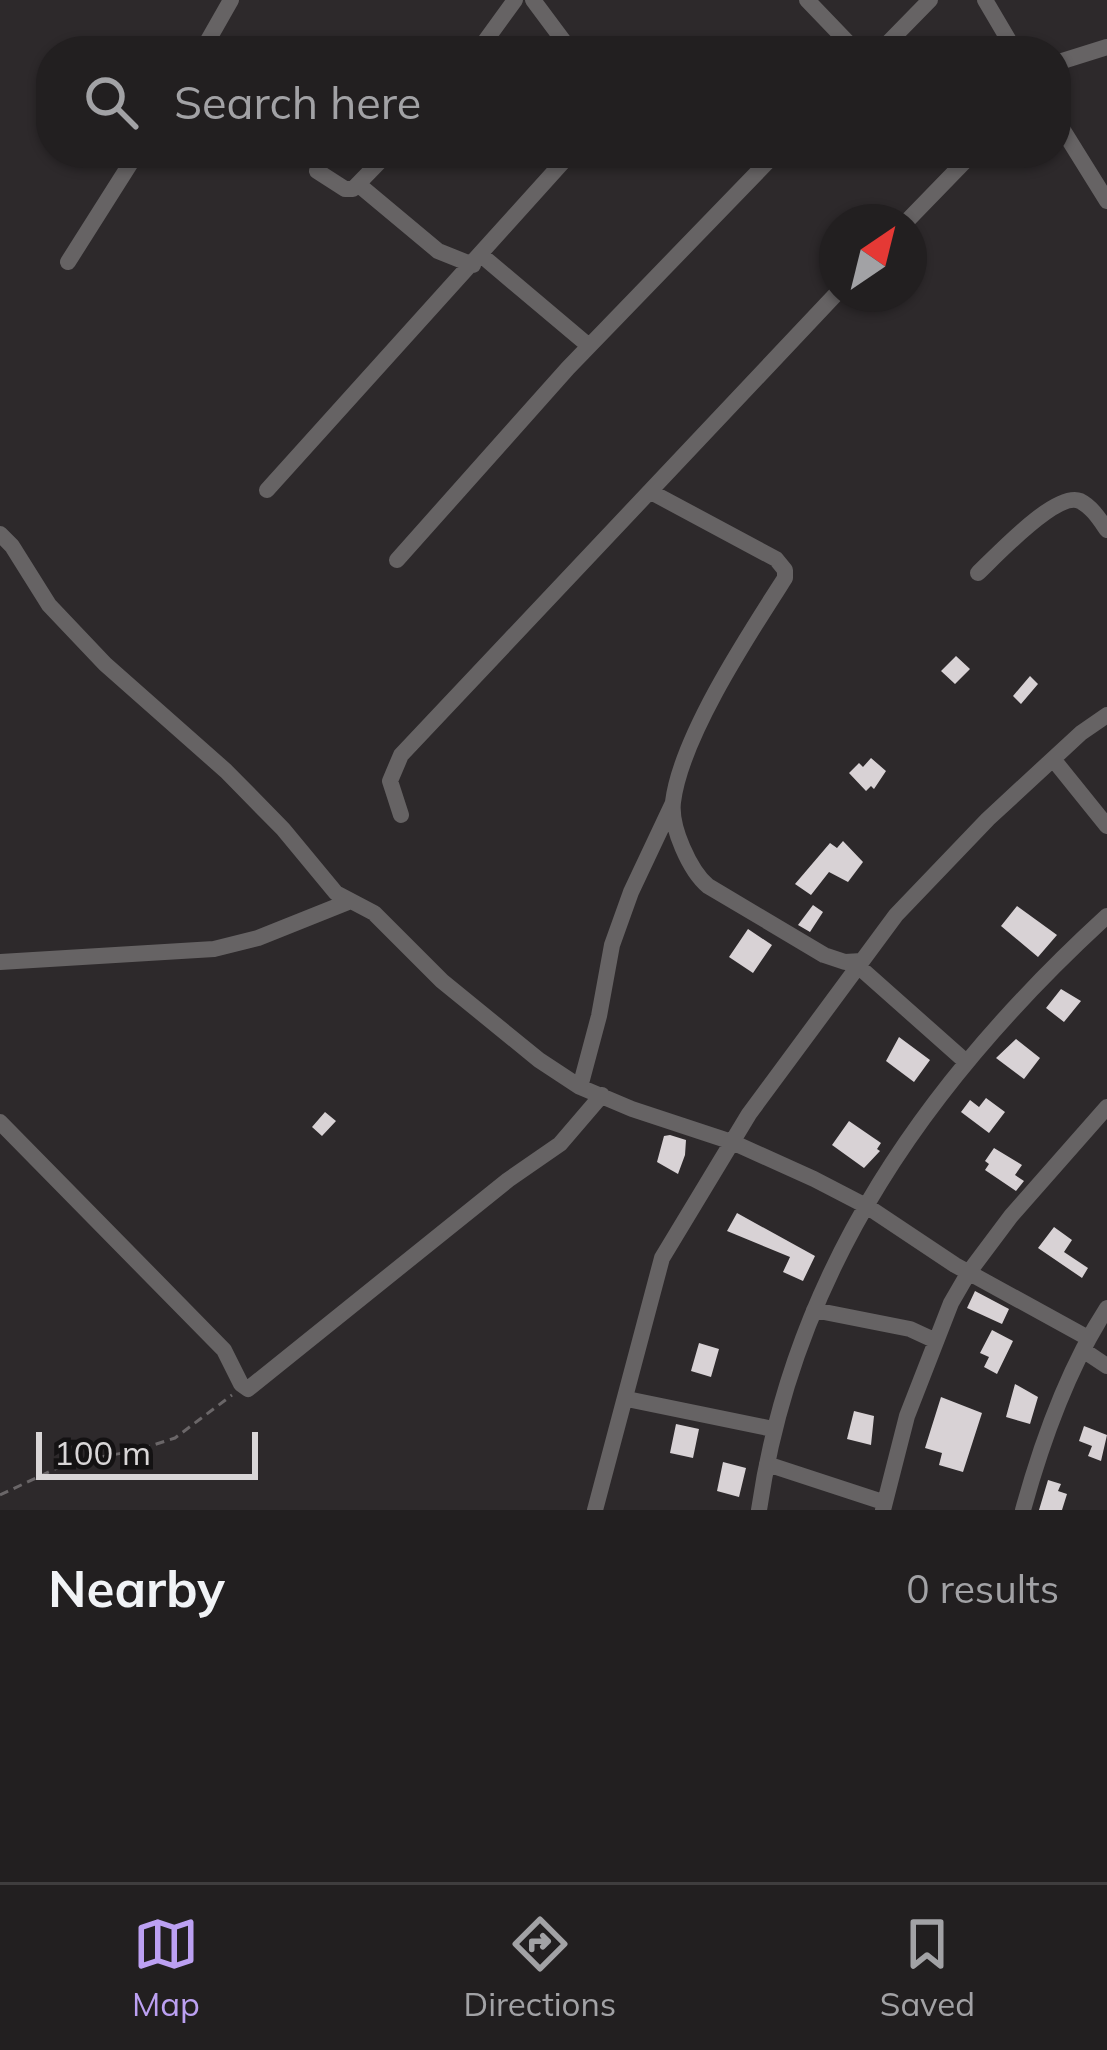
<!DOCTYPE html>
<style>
body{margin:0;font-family:Mulish,sans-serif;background:#2a2729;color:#f1f3f6}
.compass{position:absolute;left:819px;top:204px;width:108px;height:108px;border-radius:50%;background:#221f20;box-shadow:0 3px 9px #0004;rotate:35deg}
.scale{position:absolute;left:36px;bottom:30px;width:222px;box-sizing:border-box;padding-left:12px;border:6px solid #d9d6d7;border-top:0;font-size:33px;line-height:42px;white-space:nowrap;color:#d9d6d7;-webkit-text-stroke:9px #141213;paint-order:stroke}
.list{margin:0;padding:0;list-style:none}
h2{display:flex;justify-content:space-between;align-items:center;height:156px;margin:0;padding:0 48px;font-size:51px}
h2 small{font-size:39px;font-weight:400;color:#a2a2a5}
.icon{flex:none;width:66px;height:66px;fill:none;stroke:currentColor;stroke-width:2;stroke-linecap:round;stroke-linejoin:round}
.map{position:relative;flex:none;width:1107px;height:1510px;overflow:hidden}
.search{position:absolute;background:#221f20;box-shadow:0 3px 9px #0004;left:36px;right:36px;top:36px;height:132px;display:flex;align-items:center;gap:30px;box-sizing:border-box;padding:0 42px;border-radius:48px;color:#a2a2a5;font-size:45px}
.sheet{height:372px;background:#221f20}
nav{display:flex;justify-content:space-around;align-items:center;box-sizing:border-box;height:168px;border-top:3px solid #3f3d3e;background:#221f20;font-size:33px;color:#a2a2a5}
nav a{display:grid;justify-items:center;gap:6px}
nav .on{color:#bca0f2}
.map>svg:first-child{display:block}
</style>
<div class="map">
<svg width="1107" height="1510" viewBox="0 0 1107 1510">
<rect width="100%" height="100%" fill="#2d292b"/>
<path fill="#d8d2d5" d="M 956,656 L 970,669 L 955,684 L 941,671 Z
M 1030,676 L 1038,684 L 1021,704 L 1013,696 Z
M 871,758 L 886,771 L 874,789 L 871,786 L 866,791 L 849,773 L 859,763 L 863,767 Z
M 843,841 L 863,862 L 848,882 L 829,872 L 811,895 L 795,884 L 830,843 L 837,848 Z
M 813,905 L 823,912 L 810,932 L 798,925 Z
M 1017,906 L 1057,935 L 1038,957 L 1001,926 Z
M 748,929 L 772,945 L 753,973 L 729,957 Z
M 1061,989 L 1081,1001 L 1064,1022 L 1046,1008 Z
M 899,1037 L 930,1060 L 914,1082 L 886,1061 Z
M 1016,1039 L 1040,1058 L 1024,1079 L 996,1058 Z
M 986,1098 L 1005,1112 L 989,1133 L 961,1112 L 970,1100 L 979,1107 Z
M 325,1112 L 336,1121 L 322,1136 L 312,1127 Z
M 849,1121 L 881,1143 L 877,1149 L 880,1151 L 864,1168 L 832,1145 Z
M 670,1135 L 686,1140 L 685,1155 L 678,1174 L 657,1162 L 664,1136 Z
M 994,1148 L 1022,1165 L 1015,1175 L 1024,1181 L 1016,1191 L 985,1170 L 989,1164 L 985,1161 Z
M 737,1213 L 815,1256 L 803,1281 L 783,1272 L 790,1257 L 727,1231 Z
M 1054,1227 L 1072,1240 L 1064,1252 L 1088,1268 L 1082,1278 L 1038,1248 Z
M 975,1291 L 1009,1309 L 1002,1324 L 967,1308 Z
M 992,1330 L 1013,1341 L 997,1374 L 984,1367 L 989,1357 L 980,1353 Z
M 699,1343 L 719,1349 L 711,1377 L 691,1371 Z
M 1015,1384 L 1038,1397 L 1030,1424 L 1006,1417 Z
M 941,1397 L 982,1413 L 963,1472 L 939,1465 L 942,1453 L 925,1448 Z
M 854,1411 L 874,1416 L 871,1445 L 847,1439 Z
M 676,1424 L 699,1429 L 693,1458 L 670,1453 Z
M 1084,1426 L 1107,1435 L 1101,1461 L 1088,1456 L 1092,1446 L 1079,1441 Z
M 723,1462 L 746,1468 L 739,1497 L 717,1491 Z
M 1048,1480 L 1061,1484 L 1058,1491 L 1067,1494 L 1062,1510 L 1039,1510 Z"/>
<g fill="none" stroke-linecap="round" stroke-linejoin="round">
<path stroke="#6a6668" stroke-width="3" stroke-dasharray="9 6" stroke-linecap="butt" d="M 0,1495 L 70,1462 L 135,1451 L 175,1438 L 232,1395"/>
<path stroke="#666364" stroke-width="16" d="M 533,0 L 571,51
M 807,0 L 856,51
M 985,0 L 1015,51
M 202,51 L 231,0
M 478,51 L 515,0
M 880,51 L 930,0
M 1056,63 L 1107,47
M 1056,119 L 1107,201
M 317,171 L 345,189 L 353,189 L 388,153
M 359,185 L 438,251 L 473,265
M 906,222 L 973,153
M 481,255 L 589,346
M 68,262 L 137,153
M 267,490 L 571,153
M 651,492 L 776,559 L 785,570 L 785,578 C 749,634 681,737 673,802 C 670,827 690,871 708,886 L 824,955 L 845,962 L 862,961
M 0,534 L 12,546 L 49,605 L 105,664 L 226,771 L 283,829 L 336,893 L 374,913 L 442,981 L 539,1060 L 580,1087 L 632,1109 L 732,1142 L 814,1179 L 868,1207 L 955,1265 L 1088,1338
M 397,560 L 568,368 L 776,153
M 978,573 C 996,556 1056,491 1080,501 C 1092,507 1100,520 1107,530
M 1053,759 L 1107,826
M 401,815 L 390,781 L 401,755 L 837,293
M 0,962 L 214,949 L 258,938 L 348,902
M 858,966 L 965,1061
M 580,1087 L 599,1016 L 612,945 L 631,892 L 672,805
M 0,1122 L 224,1350 L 241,1384 L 248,1389 L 508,1180 L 560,1144 L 602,1095
M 814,1310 L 910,1329 L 936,1341
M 1083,1350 L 1107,1366
M 627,1399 L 773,1429
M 767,1464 L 883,1502
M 595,1510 L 662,1258 L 749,1114 L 896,915 L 988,819 L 1081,733 L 1107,715
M 759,1510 C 794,1268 930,1078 1107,916
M 883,1510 L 907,1416 L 951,1303 L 969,1272 L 1011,1216 L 1107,1107
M 1023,1510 C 1042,1441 1068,1368 1107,1308"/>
</g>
</svg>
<svg class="compass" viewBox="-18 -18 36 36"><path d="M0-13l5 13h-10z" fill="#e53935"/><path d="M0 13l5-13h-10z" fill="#a2a2a5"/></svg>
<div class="scale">100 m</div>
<div class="search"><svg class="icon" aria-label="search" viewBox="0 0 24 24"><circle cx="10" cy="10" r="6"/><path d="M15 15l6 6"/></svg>Search here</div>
</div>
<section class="sheet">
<h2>Nearby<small>0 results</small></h2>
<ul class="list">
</ul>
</section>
<nav>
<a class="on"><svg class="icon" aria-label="map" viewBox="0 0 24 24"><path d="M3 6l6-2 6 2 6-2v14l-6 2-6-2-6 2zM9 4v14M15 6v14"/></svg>Map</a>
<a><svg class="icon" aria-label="directions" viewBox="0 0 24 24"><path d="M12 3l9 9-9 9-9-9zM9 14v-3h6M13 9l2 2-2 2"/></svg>Directions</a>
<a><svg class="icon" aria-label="saved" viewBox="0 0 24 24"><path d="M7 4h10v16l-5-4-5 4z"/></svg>Saved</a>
</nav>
